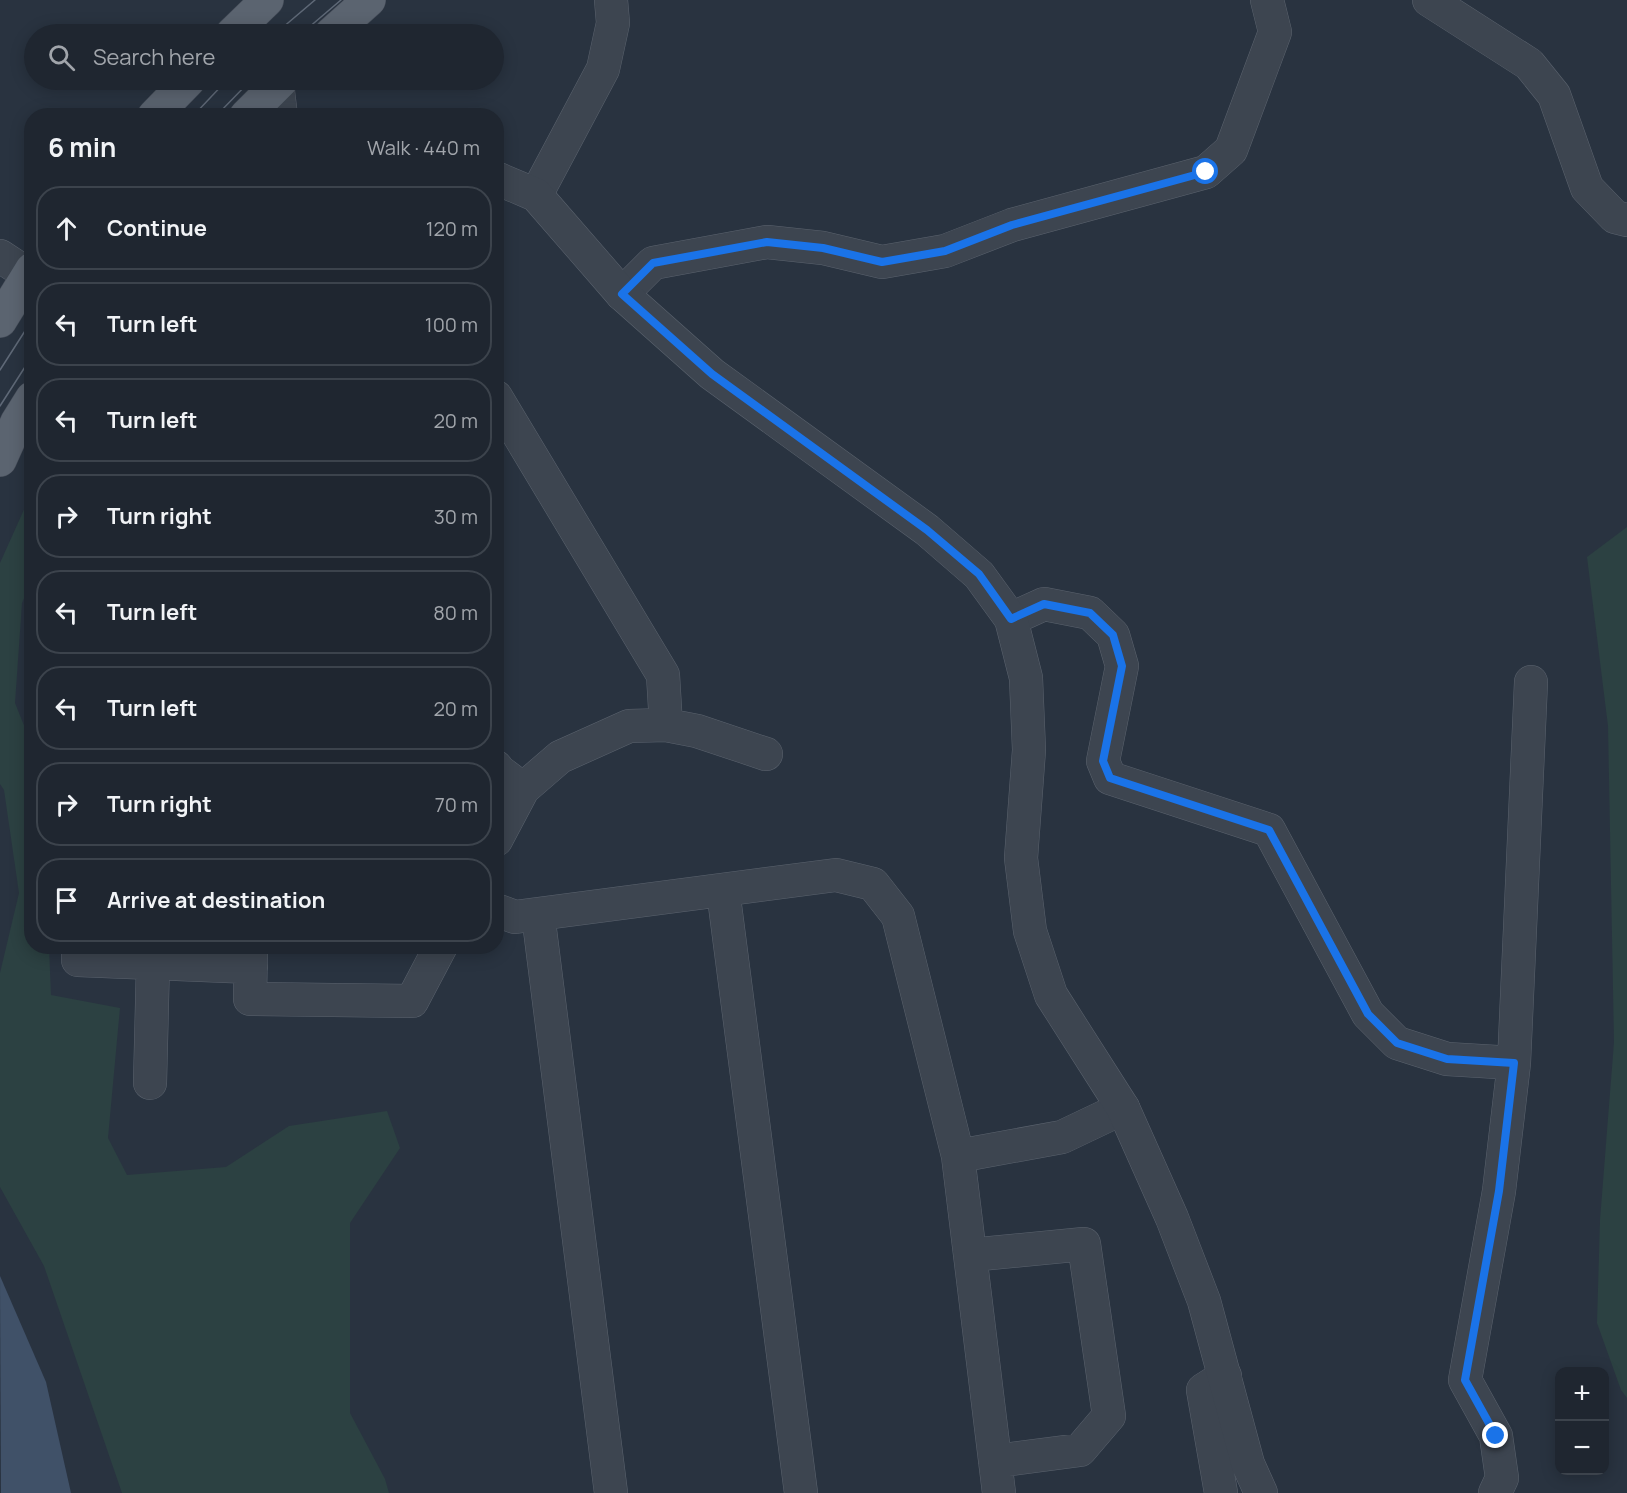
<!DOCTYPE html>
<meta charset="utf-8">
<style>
body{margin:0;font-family:Manrope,sans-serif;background:#272e38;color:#f1f3f6}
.controls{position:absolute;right:18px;bottom:18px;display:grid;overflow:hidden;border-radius:12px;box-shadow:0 3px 15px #0003}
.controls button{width:54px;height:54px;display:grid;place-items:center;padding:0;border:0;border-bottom:2px solid #3c434c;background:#1f2630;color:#f1f3f6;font:30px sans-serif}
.stop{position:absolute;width:18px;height:18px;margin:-14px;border:4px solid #1a73e8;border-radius:50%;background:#fff}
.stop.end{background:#1a73e8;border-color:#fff;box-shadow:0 2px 6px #0008}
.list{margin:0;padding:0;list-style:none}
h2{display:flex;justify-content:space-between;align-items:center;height:78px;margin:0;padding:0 24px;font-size:26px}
h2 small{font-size:20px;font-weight:400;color:#a1a5ab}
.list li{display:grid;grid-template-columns:39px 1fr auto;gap:18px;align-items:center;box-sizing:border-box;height:84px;margin:0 12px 12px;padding:0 12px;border:2px solid #3c434c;border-radius:24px}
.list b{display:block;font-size:22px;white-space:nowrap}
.list em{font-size:20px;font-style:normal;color:#a1a5ab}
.icon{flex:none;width:33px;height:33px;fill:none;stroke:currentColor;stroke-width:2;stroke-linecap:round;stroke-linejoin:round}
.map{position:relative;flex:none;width:1627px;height:1493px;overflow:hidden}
.search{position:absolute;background:#1f2630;box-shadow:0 3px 15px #0003;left:24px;top:24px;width:480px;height:66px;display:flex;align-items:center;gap:15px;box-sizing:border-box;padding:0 21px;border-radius:33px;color:#a1a5ab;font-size:22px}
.panel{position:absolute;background:#1f2630;box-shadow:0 3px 15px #0003;left:24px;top:108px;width:480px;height:846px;border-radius:24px}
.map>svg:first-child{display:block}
</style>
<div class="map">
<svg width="1627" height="1493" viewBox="0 0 1627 1493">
<rect width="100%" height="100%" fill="#293340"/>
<path fill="#2c4142" d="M 31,494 L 31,582 L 22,603 L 15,703 L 31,743 L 32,946 L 49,947 L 51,995 L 120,1008 L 108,1138 L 127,1175 L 226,1167 L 289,1126 L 387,1111 L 400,1148 L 350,1223 L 350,1413 L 385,1479 L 389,1493 L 122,1493 L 44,1266 L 0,1187 L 0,973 L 19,893 L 4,790 L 0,784 L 0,563 Z
M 1627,527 L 1627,1398 L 1621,1390 L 1597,1323 L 1600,1220 L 1614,1042 L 1608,726 L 1587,557 Z"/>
<path fill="#405168" d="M 0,1276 L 46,1382 L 71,1493 L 1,1493 Z"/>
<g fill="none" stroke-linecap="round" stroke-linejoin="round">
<g stroke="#5b636e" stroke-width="34">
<path id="minor" d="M 1429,0 L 1529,64 L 1554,95 L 1587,188 L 1615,217 L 1627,220
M 277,83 L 281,116
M 536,195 L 603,69 L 613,23 L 611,0
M 622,294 L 653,263 L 767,242 L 823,248 L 882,262 L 945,251 L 1012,225 L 1206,172 L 1231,150 L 1275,32 L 1267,0
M 496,397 L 663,675 L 666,725
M 1011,619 L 1044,604 L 1090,613 L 1113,635 L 1122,666 L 1103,761 L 1110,778 L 1269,830 L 1368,1014 L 1397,1043 L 1447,1059 L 1514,1063
M 496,767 L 499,771 L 523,789
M 496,840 L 523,789 L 560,757 L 629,726 L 666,725 L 697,731 L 766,754
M 723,890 L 801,1493
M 496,910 L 515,917 L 836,875 L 873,884 L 898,916 L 958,1156 L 999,1493
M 538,914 L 611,1493
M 78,946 L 78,960 L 251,967
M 251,946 L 250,999 L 412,1001 L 441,946
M 150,1083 L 153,963
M 958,1156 L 1062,1137 L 1123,1108
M 970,1255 L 1084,1244 L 1109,1416 L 1080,1450 L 995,1461
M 1221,1493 L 1203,1390 L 1225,1376
M 1495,1493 L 1502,1478 L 1496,1436 L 1465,1380 L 1499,1191 L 1514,1063 L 1531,682"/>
</g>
<g stroke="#5b636e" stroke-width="34">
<path id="tertiary" d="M 496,178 L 536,195 L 622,294 L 712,374 L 927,530 L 979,575 L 1011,619 L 1026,678 L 1029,750 L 1021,858 L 1030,931 L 1051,995 L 1123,1108 L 1172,1218 L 1204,1301 L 1248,1464 L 1261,1493
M 0,256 L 32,277"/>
</g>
<g stroke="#474e5a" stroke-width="34">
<path id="primary" d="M 232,34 L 267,0
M 331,34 L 369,0
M 154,116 L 189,80
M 246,116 L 282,80
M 0,321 L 32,269
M 0,460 L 17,422 L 32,398"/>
</g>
<use href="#minor" stroke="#3d4550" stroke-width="33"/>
<use href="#tertiary" stroke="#3d4550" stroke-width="33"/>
<use href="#primary" stroke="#5b6470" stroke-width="33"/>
<path stroke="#5f6977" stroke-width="1.5" d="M 275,34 L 315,0
M 301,34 L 341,0
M 193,116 L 227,80
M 216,116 L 251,80
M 0,370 L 32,320
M 0,406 L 32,356"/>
</g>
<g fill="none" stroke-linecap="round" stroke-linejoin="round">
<path stroke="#1a73e8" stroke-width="8" d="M 1206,172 L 1012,225 L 945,251 L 882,262 L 823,248 L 767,242 L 653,263 L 622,294 L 712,374 L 927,530 L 979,574 L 1011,619 L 1044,604 L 1090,613 L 1113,635 L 1122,666 L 1103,761 L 1110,778 L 1269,830 L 1368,1014 L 1397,1043 L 1447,1059 L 1514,1063 L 1499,1191 L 1465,1380 L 1496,1436"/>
</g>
</svg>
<div class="controls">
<button>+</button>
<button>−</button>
</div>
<div class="stop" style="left:1206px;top:172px"></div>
<div class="stop end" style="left:1496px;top:1436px"></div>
<div class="search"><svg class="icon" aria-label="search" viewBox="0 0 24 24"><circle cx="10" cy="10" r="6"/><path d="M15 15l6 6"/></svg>Search here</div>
<section class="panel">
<h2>6 min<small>Walk · 440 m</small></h2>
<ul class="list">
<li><svg class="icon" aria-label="ahead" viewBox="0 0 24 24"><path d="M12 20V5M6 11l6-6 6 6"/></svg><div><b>Continue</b></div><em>120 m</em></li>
<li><svg class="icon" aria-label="left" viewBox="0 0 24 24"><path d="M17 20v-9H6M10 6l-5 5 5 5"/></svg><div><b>Turn left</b></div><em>100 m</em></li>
<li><svg class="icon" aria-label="left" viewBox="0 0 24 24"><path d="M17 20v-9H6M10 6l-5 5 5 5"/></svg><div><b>Turn left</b></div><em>20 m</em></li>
<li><svg class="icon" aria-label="right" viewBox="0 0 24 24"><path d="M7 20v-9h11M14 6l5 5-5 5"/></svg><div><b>Turn right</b></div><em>30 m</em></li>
<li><svg class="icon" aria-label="left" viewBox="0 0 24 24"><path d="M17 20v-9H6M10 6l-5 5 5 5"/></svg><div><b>Turn left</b></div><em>80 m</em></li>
<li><svg class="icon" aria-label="left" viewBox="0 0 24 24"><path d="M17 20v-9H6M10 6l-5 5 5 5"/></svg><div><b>Turn left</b></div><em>20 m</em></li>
<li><svg class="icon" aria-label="right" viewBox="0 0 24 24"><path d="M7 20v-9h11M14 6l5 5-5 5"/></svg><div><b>Turn right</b></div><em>70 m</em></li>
<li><svg class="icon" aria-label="arrive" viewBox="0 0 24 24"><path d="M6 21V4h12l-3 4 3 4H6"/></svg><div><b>Arrive at destination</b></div></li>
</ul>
</section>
</div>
